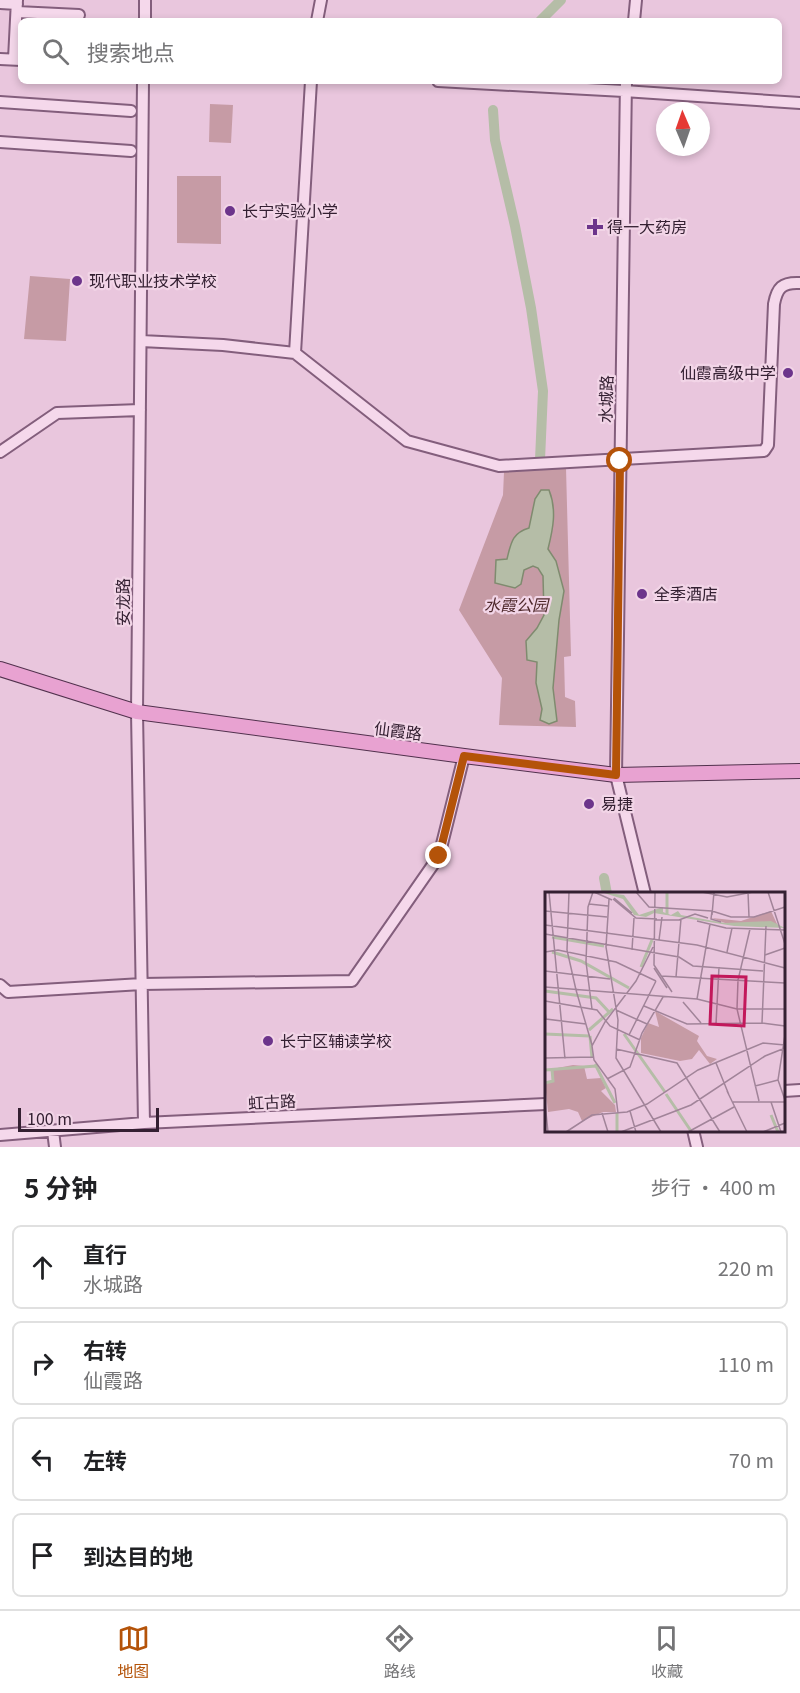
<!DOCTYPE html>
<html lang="zh">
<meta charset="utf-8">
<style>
body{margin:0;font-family:Georgia,"Noto Sans SC",serif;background:#f2f2f2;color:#202124}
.compass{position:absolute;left:656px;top:102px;width:54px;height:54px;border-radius:50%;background:#fff;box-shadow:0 3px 9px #0003;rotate:358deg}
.scale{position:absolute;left:18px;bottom:15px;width:141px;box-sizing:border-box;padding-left:6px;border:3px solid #342032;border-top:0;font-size:16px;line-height:21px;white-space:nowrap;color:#342032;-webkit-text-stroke:4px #f2d5e7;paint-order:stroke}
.stop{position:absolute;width:18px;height:18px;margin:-14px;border:4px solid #b45309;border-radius:50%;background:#fff}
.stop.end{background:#b45309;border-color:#fff;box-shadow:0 2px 6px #0008}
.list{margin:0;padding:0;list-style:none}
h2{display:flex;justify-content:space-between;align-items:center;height:78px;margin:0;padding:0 24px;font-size:26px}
h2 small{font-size:20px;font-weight:400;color:#757577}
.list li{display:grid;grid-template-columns:39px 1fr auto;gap:18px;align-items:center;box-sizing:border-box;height:84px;margin:0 12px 12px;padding:0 12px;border:2px solid #e0e0e0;border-radius:9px}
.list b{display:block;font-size:22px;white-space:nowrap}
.list p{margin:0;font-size:20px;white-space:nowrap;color:#757577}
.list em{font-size:20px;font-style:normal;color:#757577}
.icon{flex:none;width:33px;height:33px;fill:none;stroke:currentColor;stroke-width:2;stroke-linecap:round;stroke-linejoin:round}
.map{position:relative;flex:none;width:800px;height:1147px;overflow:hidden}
.search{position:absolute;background:#fff;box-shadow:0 3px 9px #0003;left:18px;right:18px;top:18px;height:66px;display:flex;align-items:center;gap:15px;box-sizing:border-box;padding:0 21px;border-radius:9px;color:#757577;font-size:22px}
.sheet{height:462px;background:#fff}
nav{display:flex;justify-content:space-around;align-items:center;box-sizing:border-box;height:84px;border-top:2px solid #e0e0e0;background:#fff;font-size:16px;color:#757577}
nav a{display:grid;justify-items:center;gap:3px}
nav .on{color:#b45309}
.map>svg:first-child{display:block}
</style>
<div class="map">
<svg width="800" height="1147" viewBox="0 0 800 1147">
<rect width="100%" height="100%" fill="#e9c6dd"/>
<path fill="#c69ba5" d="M 210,104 L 233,105 L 231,143 L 209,142 Z
M 177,176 L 221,176 L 221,244 L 177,243 Z
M 30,276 L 70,279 L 66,341 L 24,339 Z
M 566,468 L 571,656 L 564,657 L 565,697 L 575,701 L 576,727 L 499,725 L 502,678 L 459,610 L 503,495 L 504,472 Z"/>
<path fill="#b5bda7" stroke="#7f8b6f" stroke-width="1.5" d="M 541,490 L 549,490 C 557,510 553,529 548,549 L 556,561 L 564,591 L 559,620 L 553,688 L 557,721 L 549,724 L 540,720 L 542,709 L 536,683 L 537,662 L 527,660 L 526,641 L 537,628 L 544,615 L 543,576 L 538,568 L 533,566 L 524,570 L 521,584 L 515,588 L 495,583 L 496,560 L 507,559 C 511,543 512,533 529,528 L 535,499 Z"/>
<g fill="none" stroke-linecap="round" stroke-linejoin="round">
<path stroke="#b5bda7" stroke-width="10" d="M 540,21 L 561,0
M 493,110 L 495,140 L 515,226 L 531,308 L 543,391 L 540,460
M 604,878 L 607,894"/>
<g stroke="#835e7c" stroke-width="14">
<path id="minor" d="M 0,3 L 17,4
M 17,12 L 79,15
M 145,21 L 145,0
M 317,21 L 321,0
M 634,21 L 636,0
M 0,59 L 21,60
M 14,59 L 17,0
M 143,81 L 137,712 L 144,1123
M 438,81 L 624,91 L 800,103
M 626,81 L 616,775 L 645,894
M 0,102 L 131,111
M 0,142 L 131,151
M 141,341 L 223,345 L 295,353 L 407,441 L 499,466 L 764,451 L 768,445 L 774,304 C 777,288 782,282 800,283
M 295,353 L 311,81
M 0,452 L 57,413 L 140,410
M 0,985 L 8,992 L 142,984 L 352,981 L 439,856 L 464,756
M 784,1091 L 800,1090
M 693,1130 L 697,1147
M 53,1131 L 55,1147
M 0,1135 L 144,1123 L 546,1104"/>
</g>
<g stroke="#51314d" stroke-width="16">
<path id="major" d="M 0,669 L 137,712 L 464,756 L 616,775 L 800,771"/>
</g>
<use href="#minor" stroke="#f5d8eb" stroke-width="10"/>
<use href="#major" stroke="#e8a2d1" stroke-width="14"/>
</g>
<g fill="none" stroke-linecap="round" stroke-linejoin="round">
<path stroke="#b45309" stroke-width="8" d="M 439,856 L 464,756 L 616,775 L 620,461"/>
</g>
<g fill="#6c348b" stroke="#f2d5e7" stroke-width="2">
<circle cx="230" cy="211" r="6"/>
<path d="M592 218h6v6h6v6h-6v6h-6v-6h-6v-6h6z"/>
<circle cx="77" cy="281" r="6"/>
<circle cx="788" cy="373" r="6"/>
<circle cx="642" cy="594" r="6"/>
<circle cx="589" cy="804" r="6"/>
<circle cx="268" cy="1041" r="6"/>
</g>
<g text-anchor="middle" stroke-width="4.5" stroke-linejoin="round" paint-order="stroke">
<g font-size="16" fill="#342032" stroke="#f2d5e7" text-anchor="start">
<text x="242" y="217">长宁实验小学</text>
<text x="607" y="233">得一大药房</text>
<text x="89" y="287">现代职业技术学校</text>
<text x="776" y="379" text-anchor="end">仙霞高级中学</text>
<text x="654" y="600">全季酒店</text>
<text x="601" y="810">易捷</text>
<text x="280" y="1047">长宁区辅读学校</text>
</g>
<g font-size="16" fill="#342032" stroke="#f2d5e7">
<text transform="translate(606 399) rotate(-88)" y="6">水城路</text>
<text transform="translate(123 602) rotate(-90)" y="6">安龙路</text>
<text transform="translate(398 731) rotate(7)" y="6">仙霞路</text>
<text transform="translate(272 1102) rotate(-3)" y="6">虹古路</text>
</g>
<g font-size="16" font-style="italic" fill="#4f292c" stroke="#f2d5e7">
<text x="516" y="611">水霞公园</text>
</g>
</g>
<g transform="translate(545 892)">
<rect width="240" height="240" fill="#e9c6dd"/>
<path d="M 226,19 L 232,32 L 180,31 L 167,26 L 196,29 ZM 110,119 L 154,144 L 152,149 L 162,164 L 172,167 L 165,172 L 154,158 L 147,167 L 135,169 L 96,161 L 96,146 L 103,131 L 114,135 ZM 28,173 L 39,174 L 42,187 L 56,186 L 61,196 L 56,199 L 70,213 L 71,220 L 58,220 L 37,229 L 33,220 L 24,217 L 3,220 L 0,190 L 8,189 L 7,177 Z" fill="#c69ba5"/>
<path d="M 56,0 L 79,3 L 94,23 L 118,15 L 118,20 L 126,23 L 133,19 L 136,23 L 180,31 L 226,29 L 240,36 L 189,34 L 109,21 L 101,25 L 89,23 L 78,7 Z" fill="#b5bda7"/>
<path fill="none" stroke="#b5bda7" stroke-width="3" d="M 122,0 L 122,23M 7,45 L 59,54M 7,60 L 36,69 L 84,96M 96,75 L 107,48M 0,99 L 51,106 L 64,120M 44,138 L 68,117M 0,142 L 45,144M 79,142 L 120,200M 45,144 L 47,166M 50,172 L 70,211M 0,178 L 51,174M 0,191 L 8,189 L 7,177M 121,202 L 146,239M 72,221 L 72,240M 226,223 L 233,240"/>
<path fill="none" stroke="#a18499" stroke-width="1.5" d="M 4,0 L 20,167M 24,0 L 22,58 L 31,98M 49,0 L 67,8M 91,0 L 104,15 L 167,19 L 186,25 L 209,25 L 240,15M 110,0 L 109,73 L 127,100M 157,0 L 182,5 L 208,0M 203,0 L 204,25M 223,0 L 240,52M 69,6 L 87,21M 64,7 L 61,55 L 73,128 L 71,166 L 116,240M 68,7 L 91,26 L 112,27M 44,12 L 63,14M 0,19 L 62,25M 167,19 L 166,27 L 176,30M 167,23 L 169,0M 110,28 L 134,28 L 150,22 L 163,26M 152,29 L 181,36 L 240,38M 0,33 L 152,53 L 240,76M 205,37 L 193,88 L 192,117 L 214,209M 0,42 L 134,65 L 148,74 L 218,79M 114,48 L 117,25M 87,58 L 89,26M 0,60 L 13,58 L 71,70 L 111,89M 182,60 L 187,36M 220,63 L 240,56M 109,76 L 122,96M 0,79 L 65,87M 116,84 L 240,91M 131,85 L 136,27M 0,95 L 152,107 L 192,117 L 240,117M 31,98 L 47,153M 152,107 L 165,32M 0,109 L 52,118 L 65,134 L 95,148M 138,110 L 156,131M 99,114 L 142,132 L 217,131 L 240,134M 47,117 L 41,70 L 43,15 L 48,0M 71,118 L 102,132M 0,120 L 1,127 L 41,132M 217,131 L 221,34M 171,132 L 174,75M 84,143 L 111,89M 240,143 L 233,188 L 240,208M 71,157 L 132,171 L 175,240M 0,166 L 48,165M 171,171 L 184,203M 62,187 L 85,175 L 97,141 L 118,105M 210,194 L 233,188M 182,199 L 202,240M 188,210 L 240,210M 226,210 L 236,240M 0,211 L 3,240M 85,219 L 91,240M 57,221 L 63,240M 73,221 L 70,197 L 49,168 L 47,154 L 60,130 L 91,89 L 108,55M 21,240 L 47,223 L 82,220 L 102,212 L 153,178 L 218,151 L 240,153M 76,240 L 146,213 L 220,164 L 240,156M 143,240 L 189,215M 218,240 L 240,231"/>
<path fill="#c2185b" fill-opacity="0.15" stroke="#c2185b" stroke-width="3" d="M 167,84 L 201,85 L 199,134 L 165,132 Z"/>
<rect width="240" height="240" fill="none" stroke="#342032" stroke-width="3"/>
</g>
</svg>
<svg class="compass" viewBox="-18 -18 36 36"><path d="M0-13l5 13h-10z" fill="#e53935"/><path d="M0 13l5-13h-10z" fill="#757577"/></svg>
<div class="scale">100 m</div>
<div class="stop" style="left:620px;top:461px"></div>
<div class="stop end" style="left:439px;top:856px"></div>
<div class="search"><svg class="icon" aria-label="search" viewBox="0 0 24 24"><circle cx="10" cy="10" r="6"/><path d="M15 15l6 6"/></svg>搜索地点</div>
</div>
<section class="sheet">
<h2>5 分钟<small>步行 · 400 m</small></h2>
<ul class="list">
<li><svg class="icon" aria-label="ahead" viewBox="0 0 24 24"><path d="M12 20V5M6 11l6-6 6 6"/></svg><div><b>直行</b><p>水城路</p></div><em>220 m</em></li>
<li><svg class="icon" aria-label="right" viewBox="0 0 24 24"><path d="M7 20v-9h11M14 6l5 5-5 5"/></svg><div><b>右转</b><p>仙霞路</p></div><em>110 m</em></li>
<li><svg class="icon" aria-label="left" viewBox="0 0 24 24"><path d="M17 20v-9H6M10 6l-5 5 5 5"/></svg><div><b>左转</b></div><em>70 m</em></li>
<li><svg class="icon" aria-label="arrive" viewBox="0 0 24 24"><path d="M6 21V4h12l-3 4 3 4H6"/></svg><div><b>到达目的地</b></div></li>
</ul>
</section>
<nav>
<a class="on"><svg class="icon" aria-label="map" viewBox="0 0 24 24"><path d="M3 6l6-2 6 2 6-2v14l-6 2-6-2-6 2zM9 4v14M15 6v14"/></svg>地图</a>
<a><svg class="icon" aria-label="directions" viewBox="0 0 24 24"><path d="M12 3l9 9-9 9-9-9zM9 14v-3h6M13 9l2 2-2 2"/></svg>路线</a>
<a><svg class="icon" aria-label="saved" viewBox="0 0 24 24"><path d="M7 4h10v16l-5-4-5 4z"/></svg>收藏</a>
</nav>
